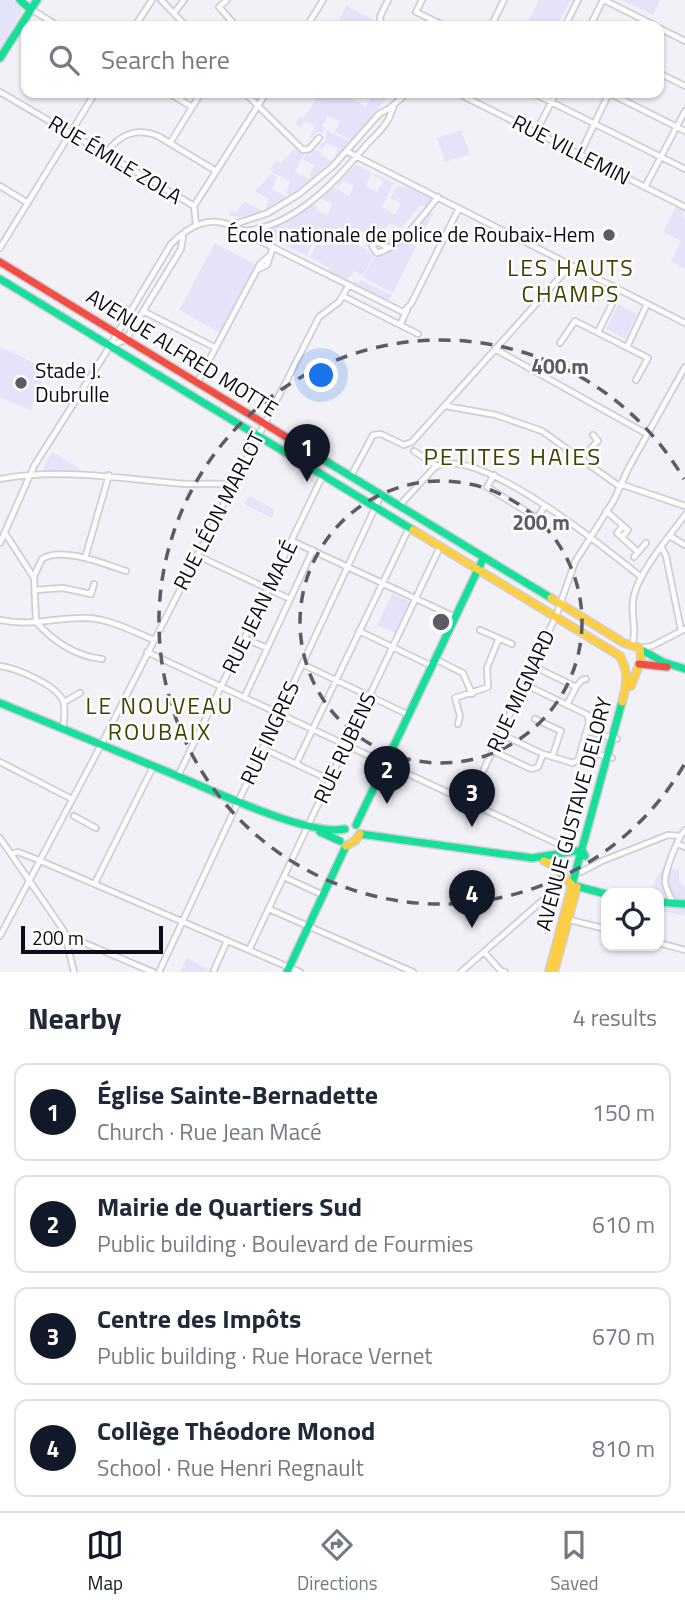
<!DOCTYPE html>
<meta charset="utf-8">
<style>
body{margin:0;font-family:"Titillium Web",sans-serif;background:#f6f6f7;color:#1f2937}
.controls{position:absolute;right:21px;bottom:21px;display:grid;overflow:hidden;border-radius:14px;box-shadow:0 2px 5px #0004}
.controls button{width:63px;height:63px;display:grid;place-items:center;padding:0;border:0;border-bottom:2px solid #e0e1e3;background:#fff;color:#1f2937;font:35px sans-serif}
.scale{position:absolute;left:21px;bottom:18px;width:142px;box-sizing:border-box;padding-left:7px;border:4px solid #0d0b15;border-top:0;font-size:19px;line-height:24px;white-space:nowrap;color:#0d0b15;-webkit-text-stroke:5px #fff;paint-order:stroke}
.you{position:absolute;left:322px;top:376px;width:24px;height:24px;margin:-18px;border:5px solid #fff;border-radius:50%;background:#1a73e8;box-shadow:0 0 0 10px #1a73e833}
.badge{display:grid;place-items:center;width:46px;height:46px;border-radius:50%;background:#111827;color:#fff;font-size:23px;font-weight:700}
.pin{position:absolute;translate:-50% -58px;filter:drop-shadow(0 2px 4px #0008)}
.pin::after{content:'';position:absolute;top:37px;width:24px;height:21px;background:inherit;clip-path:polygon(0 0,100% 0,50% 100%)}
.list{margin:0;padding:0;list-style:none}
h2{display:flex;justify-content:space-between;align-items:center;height:91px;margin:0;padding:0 28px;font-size:30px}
h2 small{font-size:23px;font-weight:400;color:#747a83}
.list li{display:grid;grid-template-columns:46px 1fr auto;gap:21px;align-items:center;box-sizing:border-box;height:98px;margin:0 14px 14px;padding:0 14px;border:2px solid #e0e1e3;border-radius:14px}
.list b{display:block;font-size:26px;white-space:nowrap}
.list p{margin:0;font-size:23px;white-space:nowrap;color:#747a83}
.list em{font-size:23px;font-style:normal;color:#747a83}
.icon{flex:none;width:38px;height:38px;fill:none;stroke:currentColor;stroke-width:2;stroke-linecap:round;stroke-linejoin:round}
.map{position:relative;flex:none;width:685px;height:972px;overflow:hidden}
.search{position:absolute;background:#fff;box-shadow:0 2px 5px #0004;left:21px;right:21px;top:21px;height:77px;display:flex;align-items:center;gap:18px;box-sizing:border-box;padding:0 24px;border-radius:14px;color:#747a83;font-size:26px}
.sheet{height:539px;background:#fff}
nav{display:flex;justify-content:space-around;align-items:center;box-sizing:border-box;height:98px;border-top:2px solid #e0e1e3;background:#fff;font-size:19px;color:#747a83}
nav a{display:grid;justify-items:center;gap:4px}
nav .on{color:#111827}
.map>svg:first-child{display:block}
</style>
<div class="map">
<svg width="685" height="972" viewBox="0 0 685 972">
<rect width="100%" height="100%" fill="#f2f1f8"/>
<path fill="#e5e3fa" d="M 0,0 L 13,0 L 23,11 L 0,49 Z
M 539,0 L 575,0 L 570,1 L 557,26 L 526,26 Z
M 622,0 L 660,0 L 653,15 Z
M 346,6 L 374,20 L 377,26 L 336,26 Z
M 320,93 L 350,93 L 348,97 L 366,106 L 374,93 L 391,93 L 351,140 L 335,132 L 340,121 L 328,116 L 322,126 L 325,128 L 322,133 L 317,132 L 312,138 L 310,137 L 315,126 L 304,121 L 301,127 L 295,125 L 299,118 L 304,117 Z
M 326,130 L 349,141 L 335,158 L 338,148 L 326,143 L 322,150 L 317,147 L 325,141 Z
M 461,130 L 470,154 L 445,162 L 437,138 Z
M 294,149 L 304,154 L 295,172 L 311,180 L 291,196 L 286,193 L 290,182 L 272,172 L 273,171 L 270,169 L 277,161 L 281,163 Z
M 314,149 L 321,152 L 320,155 L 331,161 L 313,178 L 309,176 L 314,165 L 303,159 L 305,155 Z
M 356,165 L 372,172 L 365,186 L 377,192 L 383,181 L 373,175 L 374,173 L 394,183 L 382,207 L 395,215 L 401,204 L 390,198 L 398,185 L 403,187 L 406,185 L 433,198 L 427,206 L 420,206 L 402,227 L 403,233 L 392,244 L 384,244 L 387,238 L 394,241 L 400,228 L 389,223 L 382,238 L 374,235 L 367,246 L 364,245 L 369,235 L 357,229 L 352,241 L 375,255 L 362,275 L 353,271 L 347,281 L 327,271 L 329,268 L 310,257 L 317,244 L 324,247 L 329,235 L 318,231 L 307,256 L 283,244 L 285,240 L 293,244 L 298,233 L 287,228 L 281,243 L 262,232 L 280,225 L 313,204 L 317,207 L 316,210 L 327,215 L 333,204 L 321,198 L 334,187 L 349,196 L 354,186 L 343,180 L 339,187 L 336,184 Z
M 272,174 L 277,177 L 272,189 L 287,197 L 266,211 L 264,210 L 269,199 L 255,191 Z
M 245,202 L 265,212 L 238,217 L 230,216 L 230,211 L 235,212 Z
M 676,207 L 685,211 L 683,217 L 685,218 L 685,269 L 671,262 L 681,241 L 663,232 Z
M 428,211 L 433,213 L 393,293 L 362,277 L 376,255 L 393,249 Z
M 215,243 L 256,265 L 222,334 L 179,310 Z
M 361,280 L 392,295 L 388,302 L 352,284 L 353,281 L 359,283 Z
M 618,304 L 637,314 L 625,339 L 606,329 Z
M 0,347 L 48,369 L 30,410 L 0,397 Z
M 52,452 L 79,468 L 80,470 L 44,471 L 43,468 Z
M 249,495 L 275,510 L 272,518 L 244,504 Z
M 392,594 L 411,602 L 396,633 L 377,625 Z
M 587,737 L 606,741 L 604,750 L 585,746 Z
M 662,868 L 679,870 L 679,881 L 685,887 L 685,916 L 661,911 L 662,909 L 659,908 L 659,893 L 649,893 Z
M 187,958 L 213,972 L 180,972 Z"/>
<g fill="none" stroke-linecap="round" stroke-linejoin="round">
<g stroke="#cfced7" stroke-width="8">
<path id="street" d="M 161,0 L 186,26
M 227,0 L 219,7 L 236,26
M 422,0 L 416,12 L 445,26
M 604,0 L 656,26
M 31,9 L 58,26
M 174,13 L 184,0
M 135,26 L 152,0
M 307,26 L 323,0
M 381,26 L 380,17 L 388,0
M 491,26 L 504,0
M 565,26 L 578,0
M 590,26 L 603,0
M 659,28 L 685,41
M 659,73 L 685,86
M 0,92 L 194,206
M 169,93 L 192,107
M 245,93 L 303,150 L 309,149 L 319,138
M 457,93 L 685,207
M 533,93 L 685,169
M 609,93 L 685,131
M 536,132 L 556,93
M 170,143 L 201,93
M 346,151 L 685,323
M 106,154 C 118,135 136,127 158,136 L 216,171
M 580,154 L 609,93
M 0,186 L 28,203
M 645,187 L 685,111
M 196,224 L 194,206 L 266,93
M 232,225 L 268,213 L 299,194 L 333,166 L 379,114 L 390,108 L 407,93
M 256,230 L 260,241 L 403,312 L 411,304 L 459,208
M 0,248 L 95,93
M 389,248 L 377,242 L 372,246 L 377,253 C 402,247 422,216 438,197
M 259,269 L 267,265 L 273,247
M 343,296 L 418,334
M 143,311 L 216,348
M 400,325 L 407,310
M 598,332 L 619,290
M 560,343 L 575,321 L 648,358 L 636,380
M 111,345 L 123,341 L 128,336 L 181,249 L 183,236
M 627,347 L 647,304
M 495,349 L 647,434
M 197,383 L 260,264 L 268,257
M 446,406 L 496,415 L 542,431 L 619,486
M 414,451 L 437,466
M 581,458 L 598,441 L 593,435
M 494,475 L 487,487 L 537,518 L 545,506
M 351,476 L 373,435 L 381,434 L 404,445 L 412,442 L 570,266
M 0,479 C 59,468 116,478 175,483 C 191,485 208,483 224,484 L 232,486
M 620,484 L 685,506
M 399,506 L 434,468 C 473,440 609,551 641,577
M 606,511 L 628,530 L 622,537
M 623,526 L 617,533 L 638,552
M 5,533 L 34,578
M 670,536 L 685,545
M 292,541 L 455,617
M 0,543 L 34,466 L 105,354 L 171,244 C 188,227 207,215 232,226 C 241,229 243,232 252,230 C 299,222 338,179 367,144 C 374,137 383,129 388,120 C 391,115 392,110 394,105
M 662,548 L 666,556 L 681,630
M 196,555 L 290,599
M 634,557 L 646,543
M 85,558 L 109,475
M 35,590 L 63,588 L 91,594 L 94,584
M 0,620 C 29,627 57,617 87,618 C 110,619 132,631 154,640
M 480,630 L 512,644
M 359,631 L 432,666
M 246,639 L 267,648
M 632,645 C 638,629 629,612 634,595 C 641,569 669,537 685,515
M 641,648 L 652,646 L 685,629
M 147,652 L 571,850
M 102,659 C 76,656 54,642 36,622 L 34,576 L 42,559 C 61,546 105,564 126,571
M 435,659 L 463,673 L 472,694
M 302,664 L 409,715
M 0,666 C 16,668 57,685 63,701 C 66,708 64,721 63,729
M 533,666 L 576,687 L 582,680 L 586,679
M 524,684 L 588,715 L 589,724
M 244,698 L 313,550
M 64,702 L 80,693
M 567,705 L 576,687
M 535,719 L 561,731 L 552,757
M 458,724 L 460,716 L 455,698 L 488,687 L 487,668 L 499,638
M 587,731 L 617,739
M 501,734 L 543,754 L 573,763 L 579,759
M 262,748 L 330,780
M 581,750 L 612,758
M 493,751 L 531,769 L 538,767 L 543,754
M 579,757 L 588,726
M 0,762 L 72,799
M 296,764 L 409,528
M 178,776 L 323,475
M 468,803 L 556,616 L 575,562 L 614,500 L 628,469 L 685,367
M 74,816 L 96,828
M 0,838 L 64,931 L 74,972
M 677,844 L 685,847
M 11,854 L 18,852 L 36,859 L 300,972
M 581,872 L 602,861 L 668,835 L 680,836
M 284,877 L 323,895
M 95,883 L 153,767
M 673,903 C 670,896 666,889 665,882 C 665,870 677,839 685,830
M 269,909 L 413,972
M 566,919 L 606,929
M 0,936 L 101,745 L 319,317 L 339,302 L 349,285
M 659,943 L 685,950
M 68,944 L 82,942 L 153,972
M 249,950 L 440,547
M 484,952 L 501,971 L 505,972
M 214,970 L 227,941
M 159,972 L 381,495
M 461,972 L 560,885 L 564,878"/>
</g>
<g stroke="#cfced7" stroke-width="10">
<path id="fast" d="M 20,0 L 30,9
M 0,58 L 37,0
M 0,279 L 413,530
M 301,446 L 551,598
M 642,650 L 663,662 L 685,669
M 0,703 C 56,726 112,749 168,772 C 207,788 308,837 345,829
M 356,825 L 484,557
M 320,832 L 340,841
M 360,834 L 532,858 L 577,851 L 583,852 L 585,856
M 606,894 L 572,885 L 622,702
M 659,902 L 685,904
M 287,972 L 346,846"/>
</g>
<g stroke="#cfced7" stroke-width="10">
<path id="slow" d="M 413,530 L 620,656 C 629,673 627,684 622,702
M 551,598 L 624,643 L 640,648 L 641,660 L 631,686
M 346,846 L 355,841 L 360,834
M 544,861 L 553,865 L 572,885 L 549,972
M 554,972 L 577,887"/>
</g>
<g stroke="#cfced7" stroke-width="10">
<path id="jam" d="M 0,262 L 301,446
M 639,664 L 667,667"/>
</g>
<use href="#street" stroke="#fdfdfe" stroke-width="4.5"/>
<use href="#fast" stroke="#16e098" stroke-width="7"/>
<use href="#slow" stroke="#ffcf43" stroke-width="7"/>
<use href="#jam" stroke="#f24e42" stroke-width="7"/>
</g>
<g fill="none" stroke="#5d5c64" stroke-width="3.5" stroke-dasharray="12 9">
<circle cx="441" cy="622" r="141"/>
<path d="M684 765A282 282 0 1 1 684 479"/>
</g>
<g fill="#5d5c64" stroke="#fff" stroke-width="2.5">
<circle cx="609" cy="235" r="7"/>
<circle cx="21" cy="383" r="7"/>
</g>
<g text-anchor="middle" stroke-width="5" stroke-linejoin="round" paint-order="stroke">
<g font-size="21" fill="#0d0b15" stroke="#fff">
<text transform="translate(571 150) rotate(27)" y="7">RUE VILLEMIN</text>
<text transform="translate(115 160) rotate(31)" y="7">RUE ÉMILE ZOLA</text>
<text transform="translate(182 353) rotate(32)" y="7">AVENUE ALFRED MOTTE</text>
<text transform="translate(219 511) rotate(-63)" y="7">RUE LÉON MARLOT</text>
<text transform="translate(260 607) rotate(-64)" y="7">RUE JEAN MACÉ</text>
<text transform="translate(521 691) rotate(-65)" y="7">RUE MIGNARD</text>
<text transform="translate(270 733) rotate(-65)" y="7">RUE INGRES</text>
<text transform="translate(345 748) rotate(-65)" y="7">RUE RUBENS</text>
<text transform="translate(574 814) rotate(-75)" y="7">AVENUE GUSTAVE DELORY</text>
</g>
<g font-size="21" fill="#0d0b15" stroke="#fff" text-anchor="end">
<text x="595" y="242">École nationale de police de Roubaix-Hem</text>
<text x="35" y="378" text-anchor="start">Stade J.<tspan x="35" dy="24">Dubrulle</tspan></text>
</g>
<g font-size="23" letter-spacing="2" fill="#424301" stroke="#fff">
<text x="571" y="276">LES HAUTS<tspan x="571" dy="26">CHAMPS</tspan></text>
<text x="160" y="714">LE NOUVEAU<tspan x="160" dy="26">ROUBAIX</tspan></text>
</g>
<g font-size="24" letter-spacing="2" fill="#424301" stroke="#fff">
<text x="513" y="465">PETITES HAIES</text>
</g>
</g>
<circle cx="441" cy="622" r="10" fill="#5d5c64" stroke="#fff" stroke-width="3.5"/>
<g font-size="21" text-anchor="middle" font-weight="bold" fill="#5d5c64" stroke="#fff" stroke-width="5" stroke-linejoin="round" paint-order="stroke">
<text x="560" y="374">400 m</text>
<text x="541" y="530">200 m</text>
</g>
</svg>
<div class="controls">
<button><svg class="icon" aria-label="locate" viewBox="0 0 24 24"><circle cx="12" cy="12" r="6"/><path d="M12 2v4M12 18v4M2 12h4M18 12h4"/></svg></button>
</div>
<div class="scale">200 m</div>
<div class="you"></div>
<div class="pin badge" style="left:307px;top:482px">1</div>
<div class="pin badge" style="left:387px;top:804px">2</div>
<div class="pin badge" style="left:472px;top:827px">3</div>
<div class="pin badge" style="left:472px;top:928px">4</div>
<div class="search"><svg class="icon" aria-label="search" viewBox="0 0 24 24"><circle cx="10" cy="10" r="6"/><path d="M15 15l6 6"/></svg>Search here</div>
</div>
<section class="sheet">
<h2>Nearby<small>4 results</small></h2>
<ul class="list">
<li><span class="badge">1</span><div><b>Église Sainte-Bernadette</b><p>Church · Rue Jean Macé</p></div><em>150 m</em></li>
<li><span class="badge">2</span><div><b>Mairie de Quartiers Sud</b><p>Public building · Boulevard de Fourmies</p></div><em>610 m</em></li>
<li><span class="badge">3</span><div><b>Centre des Impôts</b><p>Public building · Rue Horace Vernet</p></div><em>670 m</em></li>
<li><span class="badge">4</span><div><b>Collège Théodore Monod</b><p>School · Rue Henri Regnault</p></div><em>810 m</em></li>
</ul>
</section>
<nav>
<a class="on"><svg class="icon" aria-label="map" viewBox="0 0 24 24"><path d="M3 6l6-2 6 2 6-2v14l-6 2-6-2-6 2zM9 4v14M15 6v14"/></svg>Map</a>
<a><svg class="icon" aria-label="directions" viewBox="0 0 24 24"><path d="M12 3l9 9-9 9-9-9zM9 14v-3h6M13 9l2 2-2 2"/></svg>Directions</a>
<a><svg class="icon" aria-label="saved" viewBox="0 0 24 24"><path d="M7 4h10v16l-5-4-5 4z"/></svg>Saved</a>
</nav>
